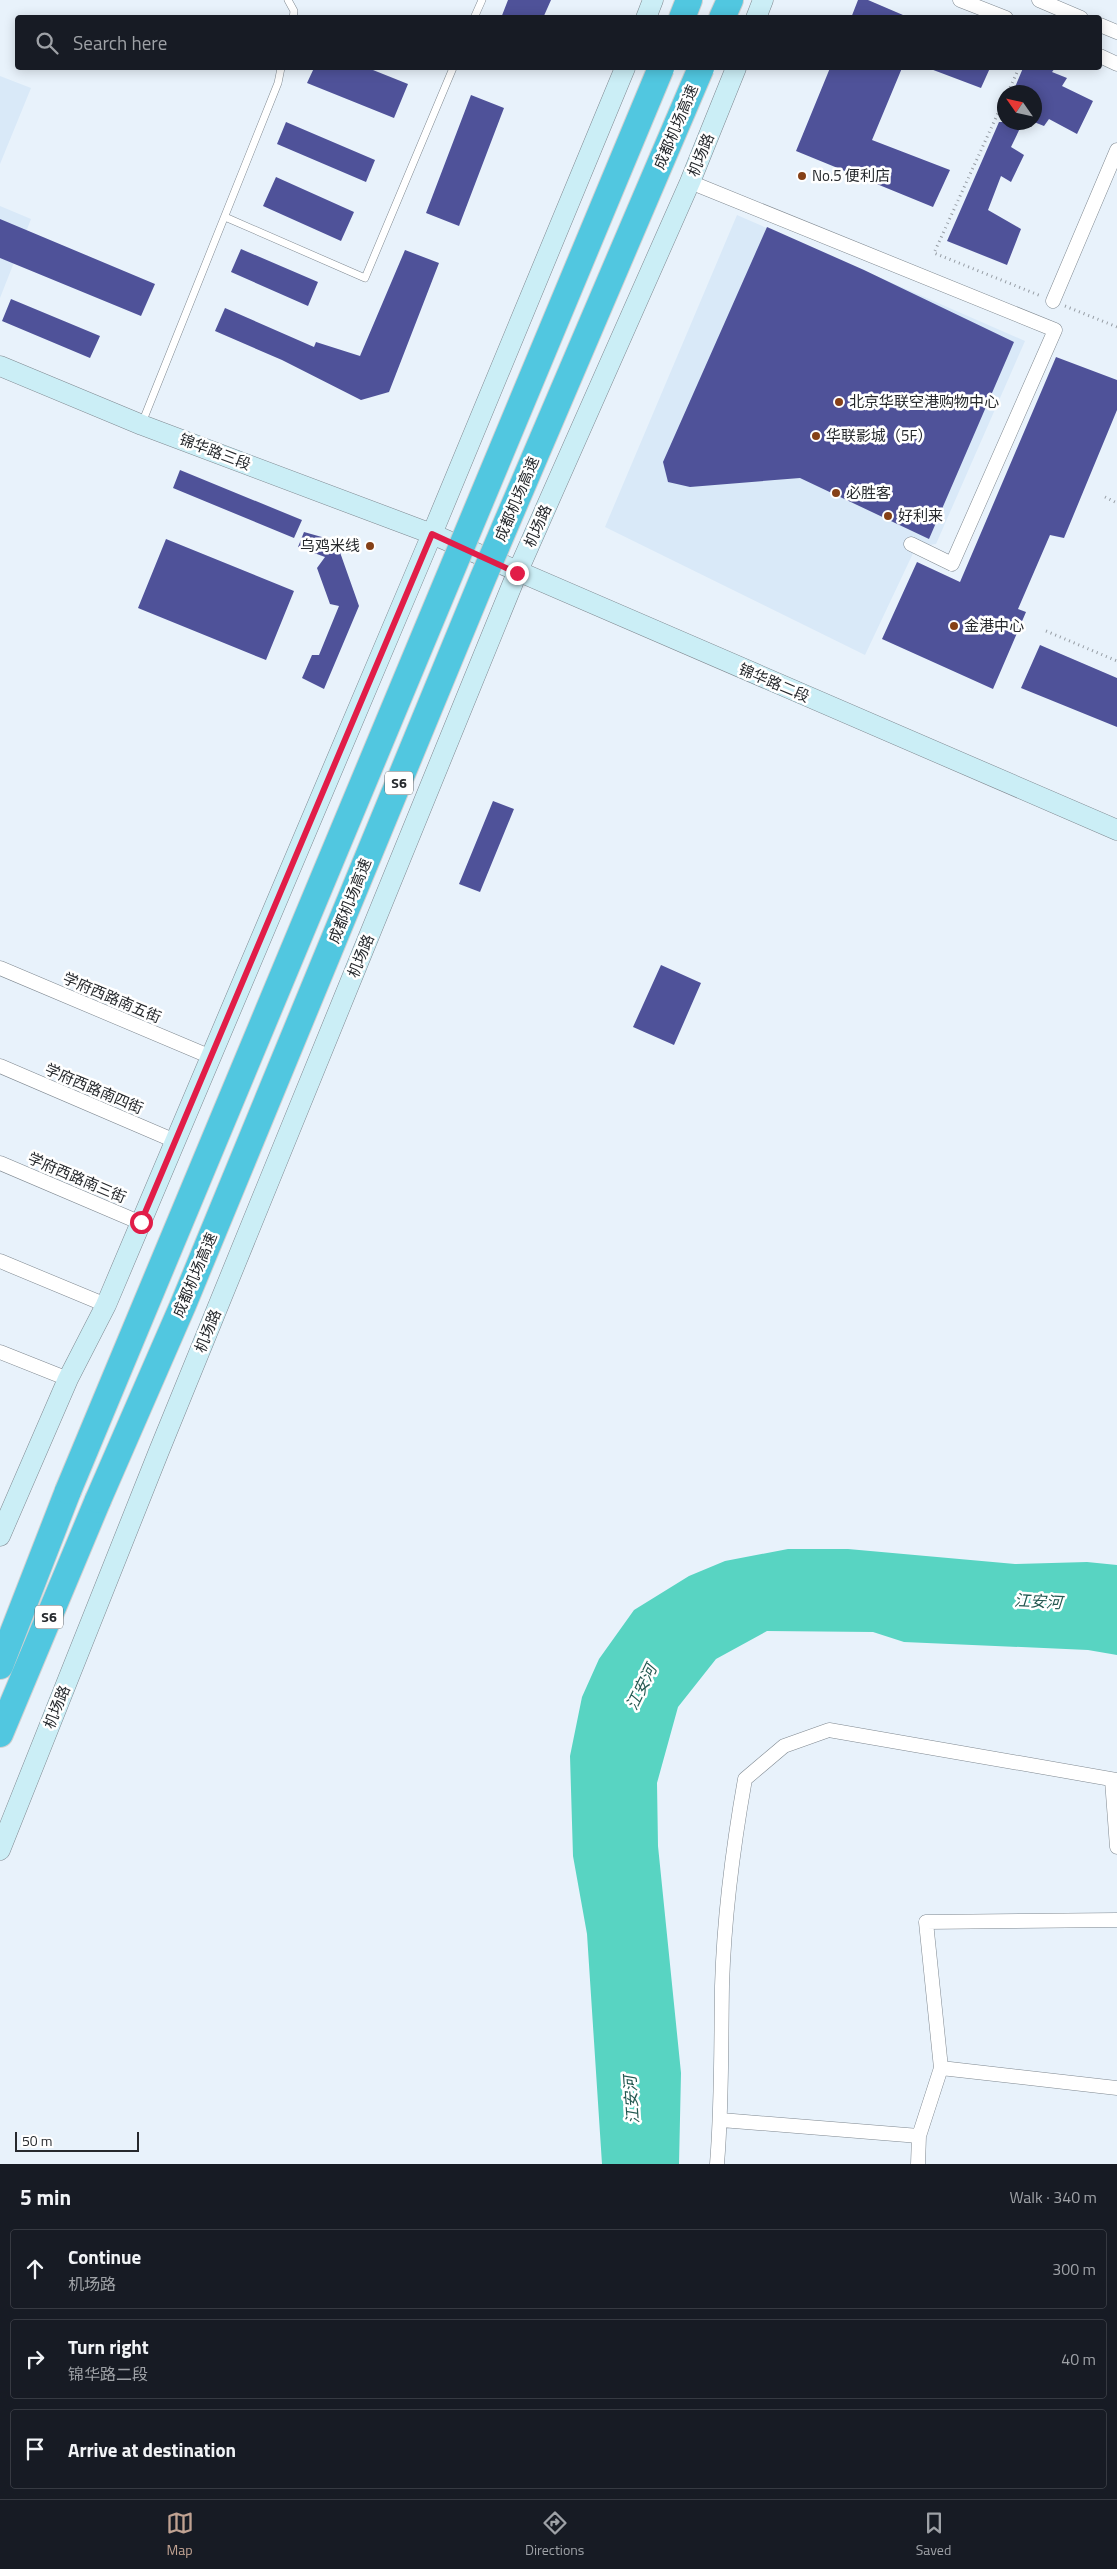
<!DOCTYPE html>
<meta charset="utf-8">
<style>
body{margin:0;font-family:"Titillium Web","Noto Sans SC",sans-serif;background:#20242c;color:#f1f3f6}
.compass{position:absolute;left:997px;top:85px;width:45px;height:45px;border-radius:50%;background:#171b24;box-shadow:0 2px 12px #0003;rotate:304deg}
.scale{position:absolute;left:15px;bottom:12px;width:124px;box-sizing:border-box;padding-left:5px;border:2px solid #26292d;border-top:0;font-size:14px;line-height:18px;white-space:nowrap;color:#26292d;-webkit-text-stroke:4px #fff;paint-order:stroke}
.stop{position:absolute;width:15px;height:15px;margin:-11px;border:4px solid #e11d48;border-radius:50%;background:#fff}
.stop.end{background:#e11d48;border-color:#fff;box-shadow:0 1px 5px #0008}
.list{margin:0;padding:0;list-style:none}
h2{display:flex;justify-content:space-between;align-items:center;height:65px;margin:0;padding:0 20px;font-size:21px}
h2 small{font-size:16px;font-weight:400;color:#9ea1a6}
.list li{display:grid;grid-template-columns:32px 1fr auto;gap:15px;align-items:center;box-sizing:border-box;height:80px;margin:0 10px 10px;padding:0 10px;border:1px solid #363941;border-radius:5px}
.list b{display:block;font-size:19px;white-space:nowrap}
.list p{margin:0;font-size:16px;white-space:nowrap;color:#9ea1a6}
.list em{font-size:16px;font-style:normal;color:#9ea1a6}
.icon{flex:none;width:28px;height:28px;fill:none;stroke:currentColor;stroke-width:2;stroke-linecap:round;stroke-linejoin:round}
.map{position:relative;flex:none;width:1117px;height:2164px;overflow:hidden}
.search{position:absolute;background:#171b24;box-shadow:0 2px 12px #0003;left:15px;right:15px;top:15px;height:55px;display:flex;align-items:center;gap:12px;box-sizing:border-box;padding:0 18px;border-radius:5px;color:#9ea1a6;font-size:19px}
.sheet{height:335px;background:#171b24}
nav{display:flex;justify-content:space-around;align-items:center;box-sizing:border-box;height:70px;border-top:1px solid #363941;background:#171b24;font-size:14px;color:#9ea1a6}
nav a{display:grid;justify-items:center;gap:2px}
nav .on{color:#c0a292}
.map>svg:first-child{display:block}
</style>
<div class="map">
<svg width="1117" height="2164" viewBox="0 0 1117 2164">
<rect width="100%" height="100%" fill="#e8f2fb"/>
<path fill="#d9e9f8" d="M 0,76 L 31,88 L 0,164 Z
M 0,206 L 31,219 L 0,298 Z
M 737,215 L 1025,341 L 936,544 L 916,547 L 865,655 L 605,527 Z"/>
<path fill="#58d4c2" d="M 788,1549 L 848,1549 L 1015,1564 L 1087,1562 L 1117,1565 L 1117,1655 L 1088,1650 L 904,1642 L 873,1632 L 767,1631 L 716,1659 L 678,1707 L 657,1783 L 658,1846 L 681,2073 L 679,2164 L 602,2164 L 587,1934 L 573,1856 L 570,1756 L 582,1697 L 599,1659 L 634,1610 L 689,1576 L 725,1561 Z"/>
<path fill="#4f5299" d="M 508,0 L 551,0 L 543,18 L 501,18 Z
M 858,0 L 868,0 L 910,18 L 851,18 Z
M 314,68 L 368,68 L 408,84 L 394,118 L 307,83 Z
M 830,68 L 902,68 L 872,140 L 950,170 L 933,207 L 796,151 Z
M 928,68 L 990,68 L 981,88 Z
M 1023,68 L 1055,68 L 1052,72 L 1067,78 L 1062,86 L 1093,101 L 1077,134 L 1049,119 L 1044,126 L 1034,122 L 1034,92 L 1013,92 Z
M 471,95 L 504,108 L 459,226 L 426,213 Z
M 286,122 L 375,160 L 366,182 L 277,144 Z
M 999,122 L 1023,122 L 1011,147 L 1024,155 L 1011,182 L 1001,176 L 988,210 L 1021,229 L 1007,265 L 947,241 Z
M 276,177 L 354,212 L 341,241 L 263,206 Z
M 0,219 L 155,284 L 141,316 L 0,258 Z
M 767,227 L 864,270 L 1014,342 L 929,539 L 800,478 L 690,487 L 668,482 L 663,462 Z
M 241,249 L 318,282 L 308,306 L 231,272 Z
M 405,250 L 439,263 L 389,392 L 361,400 L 282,360 L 215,331 L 225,308 L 314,347 L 316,342 L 360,356 Z
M 11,299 L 100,336 L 90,358 L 2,321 Z
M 1056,357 L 1117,380 L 1117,410 L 1064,538 L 1050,535 L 1018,609 L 1026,612 L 993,689 L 882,639 L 917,562 L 960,582 Z
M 180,470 L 302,520 L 294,538 L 173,488 Z
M 304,532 L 336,541 L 359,606 L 324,689 L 302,678 L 312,655 L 319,655 L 339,606 L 330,604 L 317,568 L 325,557 L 298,547 Z
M 166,539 L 294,591 L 266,660 L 138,608 Z
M 1040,645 L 1117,678 L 1117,727 L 1021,688 Z
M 493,801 L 514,809 L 480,892 L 459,884 Z
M 661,965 L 701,983 L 674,1045 L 633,1027 Z"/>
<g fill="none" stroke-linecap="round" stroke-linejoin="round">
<g stroke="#7f8890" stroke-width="8">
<path id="lane" d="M 288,0 L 294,11 L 293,18
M 474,18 L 482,0
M 225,217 L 365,278 L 453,68
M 142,423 L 278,83 L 281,68"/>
</g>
<g stroke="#7f8890" stroke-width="15">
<path id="street" d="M 960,0 L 1006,18
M 1039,0 L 1081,18
M 1100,25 L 1117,32
M 1100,56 L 1117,64
M 690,182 L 1055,330 L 952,564 L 911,544
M 1053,301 L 1117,150
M 0,968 L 211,1057
M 0,1066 L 175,1141
M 0,1163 L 141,1223
M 0,1261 L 106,1305
M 0,1352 L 68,1379
M 1112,1780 L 1117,1847
M 941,2068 L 1117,2088
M 721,2120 L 919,2136
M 717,2164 C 722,2105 721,2046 722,1986 C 724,1917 733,1847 745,1779 L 784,1746 L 829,1730 L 1117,1780
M 918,2164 L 919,2136 L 941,2068 L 926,1922 L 1117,1920"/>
</g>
<g stroke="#7f8890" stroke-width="21">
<path id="secondary" d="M 646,18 L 653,0
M 756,18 L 763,0
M 0,366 L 142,425 L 432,534 L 1117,830
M 0,1536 L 68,1379 L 106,1305 L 432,534 L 625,68
M 0,1850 L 159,1451 L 517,573 L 690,182 L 736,68"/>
</g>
<g stroke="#cfd0d1" stroke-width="28">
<path id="highway" d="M 682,18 L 689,0
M 722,18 L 730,0
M 0,1666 L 68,1491
M 0,1734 L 98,1500"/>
</g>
<path stroke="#969da4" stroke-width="3" stroke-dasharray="1 4" stroke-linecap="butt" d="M 1008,92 L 1019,68
M 1004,100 L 934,253 L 1041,296
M 1065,306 L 1117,327
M 1105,497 L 1117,503
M 1046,631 L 1117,661"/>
<use href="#lane" stroke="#fff" stroke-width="7"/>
<use href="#street" stroke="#fff" stroke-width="14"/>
<use href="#secondary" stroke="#cbeef6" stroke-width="20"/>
<use href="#highway" stroke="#51c7e0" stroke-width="26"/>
<g stroke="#cfd0d1" stroke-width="28" stroke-linecap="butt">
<path id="highway-bridge" d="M 68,1491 L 661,68
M 98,1500 L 183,1305 L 483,578 L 701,68"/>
</g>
<use href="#highway-bridge" stroke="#51c7e0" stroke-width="26"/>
</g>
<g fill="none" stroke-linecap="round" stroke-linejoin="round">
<path stroke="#e11d48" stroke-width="6" d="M 141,1222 L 432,534 L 517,573"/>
</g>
<g fill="#854017" stroke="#fff" stroke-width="2">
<circle cx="802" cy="176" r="5"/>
<circle cx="839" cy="402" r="5"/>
<circle cx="816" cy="436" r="5"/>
<circle cx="836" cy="493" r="5"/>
<circle cx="888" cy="516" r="5"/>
<circle cx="370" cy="546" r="5"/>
<circle cx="954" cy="626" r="5"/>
</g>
<g text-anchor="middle" stroke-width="5" stroke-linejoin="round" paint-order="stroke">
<g fill="#fff" stroke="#67696c" stroke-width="1">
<rect x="385" y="771.5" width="28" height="23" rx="4"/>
<rect x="35" y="1605.5" width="28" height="23" rx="4"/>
</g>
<g font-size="14" font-weight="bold" fill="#26292d">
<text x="399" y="788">S6</text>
<text x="49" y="1622">S6</text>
</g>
<g font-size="15" fill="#26292d" stroke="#fff">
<text transform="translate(676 127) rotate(-67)" y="5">成都机场高速</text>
<text transform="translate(701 155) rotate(-68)" y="5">机场路</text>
<text transform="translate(215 452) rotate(21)" y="5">锦华路三段</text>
<text transform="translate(517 499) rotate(-67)" y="5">成都机场高速</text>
<text transform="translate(538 526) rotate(-66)" y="5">机场路</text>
<text transform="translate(774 683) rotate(23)" y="5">锦华路二段</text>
<text transform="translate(350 901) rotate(-68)" y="5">成都机场高速</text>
<text transform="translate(361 956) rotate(-68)" y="5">机场路</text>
<text transform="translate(112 998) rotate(23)" y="5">学府西路南五街</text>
<text transform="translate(94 1089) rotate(23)" y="5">学府西路南四街</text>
<text transform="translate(77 1178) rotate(23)" y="5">学府西路南三街</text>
<text transform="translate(195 1275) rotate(-67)" y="5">成都机场高速</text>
<text transform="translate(208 1331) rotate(-68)" y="5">机场路</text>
<text transform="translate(57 1707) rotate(-68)" y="5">机场路</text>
</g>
<g font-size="15" fill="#26292d" stroke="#fff" text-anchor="start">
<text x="812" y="181">No.5 便利店</text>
<text x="849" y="407">北京华联空港购物中心</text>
<text x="826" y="441">华联影城（5F）</text>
<text x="846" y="498">必胜客</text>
<text x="898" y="521">好利来</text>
<text x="360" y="551" text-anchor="end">乌鸡米线</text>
<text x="964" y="631">金港中心</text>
</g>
<g font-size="16" font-style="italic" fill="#255951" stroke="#fff">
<text transform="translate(1038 1601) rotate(3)" y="6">江安河</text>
<text transform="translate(641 1687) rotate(-64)" y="6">江安河</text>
<text transform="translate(631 2100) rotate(-94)" y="6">江安河</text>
</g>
</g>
</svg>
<svg class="compass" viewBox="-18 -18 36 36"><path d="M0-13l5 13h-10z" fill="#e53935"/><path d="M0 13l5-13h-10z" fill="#9ea1a6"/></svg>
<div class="scale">50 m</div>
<div class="stop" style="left:141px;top:1222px"></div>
<div class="stop end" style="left:517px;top:573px"></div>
<div class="search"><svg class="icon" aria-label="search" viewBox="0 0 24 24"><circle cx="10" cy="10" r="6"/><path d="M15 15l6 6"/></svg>Search here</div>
</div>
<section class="sheet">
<h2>5 min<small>Walk · 340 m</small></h2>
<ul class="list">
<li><svg class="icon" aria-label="ahead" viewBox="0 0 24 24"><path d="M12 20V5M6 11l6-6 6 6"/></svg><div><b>Continue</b><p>机场路</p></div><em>300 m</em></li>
<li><svg class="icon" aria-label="right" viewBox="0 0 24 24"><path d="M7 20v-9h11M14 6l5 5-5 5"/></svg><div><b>Turn right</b><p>锦华路二段</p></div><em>40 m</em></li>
<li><svg class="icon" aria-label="arrive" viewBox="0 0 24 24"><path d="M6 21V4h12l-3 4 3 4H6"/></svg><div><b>Arrive at destination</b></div></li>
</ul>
</section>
<nav>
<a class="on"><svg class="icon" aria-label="map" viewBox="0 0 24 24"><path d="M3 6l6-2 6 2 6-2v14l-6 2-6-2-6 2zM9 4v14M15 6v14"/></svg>Map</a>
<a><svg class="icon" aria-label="directions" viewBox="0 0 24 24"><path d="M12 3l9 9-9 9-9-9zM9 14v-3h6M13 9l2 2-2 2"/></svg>Directions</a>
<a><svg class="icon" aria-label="saved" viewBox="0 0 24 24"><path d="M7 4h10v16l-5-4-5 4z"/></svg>Saved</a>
</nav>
